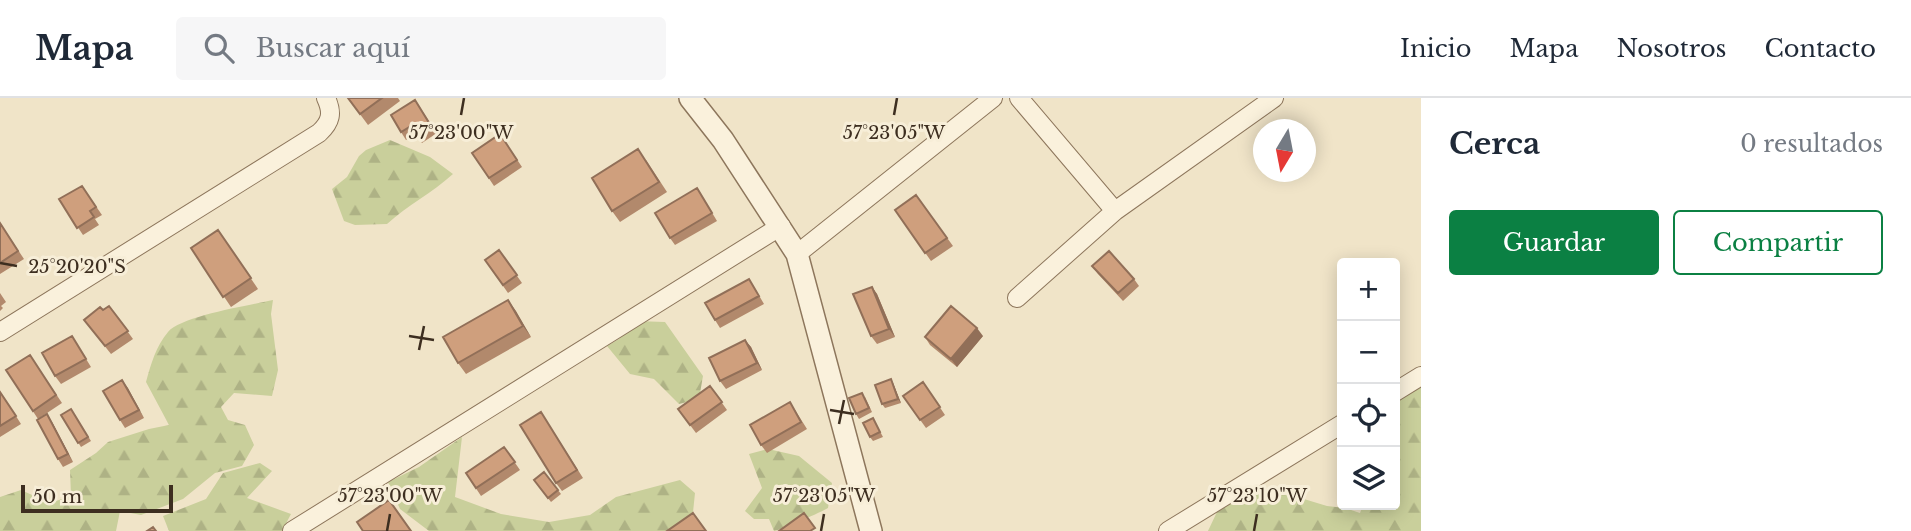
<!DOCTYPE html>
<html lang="es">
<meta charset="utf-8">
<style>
body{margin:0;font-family:"Libre Baskerville",serif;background:#f6f6f7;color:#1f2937}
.controls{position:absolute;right:21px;bottom:21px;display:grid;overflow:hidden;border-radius:7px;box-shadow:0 4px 18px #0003}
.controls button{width:63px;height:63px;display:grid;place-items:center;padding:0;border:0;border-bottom:2px solid #e0e1e3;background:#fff;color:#1f2937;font:35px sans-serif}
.compass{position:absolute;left:1253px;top:21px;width:63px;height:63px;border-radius:50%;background:#fff;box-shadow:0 4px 18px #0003;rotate:190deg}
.scale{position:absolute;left:21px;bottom:18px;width:152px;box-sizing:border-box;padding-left:7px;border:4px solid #3d2e20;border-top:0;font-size:19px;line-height:24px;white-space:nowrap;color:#3d2e20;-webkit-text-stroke:5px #f7eed8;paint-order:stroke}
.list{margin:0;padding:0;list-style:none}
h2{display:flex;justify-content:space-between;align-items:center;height:91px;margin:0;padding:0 28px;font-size:30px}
h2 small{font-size:23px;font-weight:400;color:#747a83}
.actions{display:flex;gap:14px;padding:21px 28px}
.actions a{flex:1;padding:16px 0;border:2px solid #0b8043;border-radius:7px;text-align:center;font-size:24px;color:#0b8043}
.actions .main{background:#0b8043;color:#fff}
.icon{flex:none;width:38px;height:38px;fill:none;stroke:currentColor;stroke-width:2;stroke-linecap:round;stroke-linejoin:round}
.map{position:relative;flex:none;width:1421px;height:433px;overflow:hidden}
header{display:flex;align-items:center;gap:42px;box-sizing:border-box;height:98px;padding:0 35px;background:#fff;border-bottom:2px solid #e0e1e3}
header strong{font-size:33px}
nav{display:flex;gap:38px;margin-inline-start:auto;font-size:24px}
.search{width:490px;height:63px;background:#f6f6f7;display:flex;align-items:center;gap:18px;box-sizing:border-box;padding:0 24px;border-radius:7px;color:#747a83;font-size:26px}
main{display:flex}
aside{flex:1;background:#fff}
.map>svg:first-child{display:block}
</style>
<header>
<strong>Mapa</strong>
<div class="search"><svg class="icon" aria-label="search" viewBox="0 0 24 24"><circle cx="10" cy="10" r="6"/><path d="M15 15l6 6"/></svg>Buscar aquí</div>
<nav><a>Inicio</a><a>Mapa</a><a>Nosotros</a><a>Contacto</a></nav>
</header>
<main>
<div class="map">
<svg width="1421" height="433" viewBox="0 0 1421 433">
<defs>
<pattern id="forest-firs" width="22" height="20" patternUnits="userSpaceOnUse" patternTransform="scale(1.75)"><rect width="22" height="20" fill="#c9cf9b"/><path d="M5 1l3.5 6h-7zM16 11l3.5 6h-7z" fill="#aeb285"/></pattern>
</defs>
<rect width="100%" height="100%" fill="#f0e4c8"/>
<path fill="url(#forest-firs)" d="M 390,42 L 430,59 L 453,76 C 432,95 408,107 387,126 L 355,127 L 344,123 L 332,91 L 347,79 L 359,58 L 366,52 Z
M 273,202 L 271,216 L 278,272 L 272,298 L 234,295 L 221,309 L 228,322 L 245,327 L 254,347 L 242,368 L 215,375 L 183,401 L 141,417 L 120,413 L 116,433 L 0,433 L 0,399 L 21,392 L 50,405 L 71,398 L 70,372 L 96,355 L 108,344 L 149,331 L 169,327 L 146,284 C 151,266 156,248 168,234 C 181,218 251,207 273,202 Z
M 636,223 L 665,224 L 703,278 L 699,301 L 679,306 L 654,281 L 630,276 L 607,248 L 619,241 Z
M 1421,274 L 1421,433 L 1208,433 L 1224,399 L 1241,393 L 1258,393 L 1294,398 L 1327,408 L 1345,410 L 1360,415 L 1363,407 L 1395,407 L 1395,309 L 1402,287 Z
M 462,339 L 455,399 L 501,416 L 549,424 L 590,417 L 616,399 L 680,382 L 695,395 L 692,424 L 679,433 L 429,433 L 400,411 L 388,384 L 419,369 Z
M 768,351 L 799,358 L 832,385 L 828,410 C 824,413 778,433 774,433 L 769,421 L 754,421 L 745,413 L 762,390 L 749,356 Z
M 260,365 L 272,373 L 247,400 L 291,416 L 282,433 L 169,433 L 163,418 L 206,401 L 223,375 Z"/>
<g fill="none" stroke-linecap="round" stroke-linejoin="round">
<g stroke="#8d765c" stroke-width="20">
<path id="minor" d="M 1019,0 L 1115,113
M 797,156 L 993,0
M 1017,200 L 1115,113 L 1274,0
M 0,234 L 319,35 C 331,24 333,15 326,0
M 1395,294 L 1421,278
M 292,433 L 781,128
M 1168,433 L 1342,326"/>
</g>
<g stroke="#8d765c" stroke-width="24">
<path id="tertiary" d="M 690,0 L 723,42 L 797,156 L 871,433"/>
</g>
<use href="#minor" stroke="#faf1dc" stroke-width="18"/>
<use href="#tertiary" stroke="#faf1dc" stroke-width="21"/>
</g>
<path fill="#b2896c" d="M 348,0 L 398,0 L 400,3 L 368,27 Z
M 415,2 L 437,35 L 422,45 L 416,36 L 406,42 L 401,34 Z
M 500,36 L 522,69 L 494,88 L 472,55 Z
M 646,62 L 667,94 L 620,124 L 612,113 Z
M 82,88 L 102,117 L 95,121 L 99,127 L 83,137 L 59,101 Z
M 916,97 L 953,148 L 931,163 L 895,112 Z
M 702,98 L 717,123 L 675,147 L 670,140 Z
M 0,125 L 24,161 L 0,176 Z
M 218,132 L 258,191 L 231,209 L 191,150 Z
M 499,152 L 522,185 L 508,195 L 485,162 Z
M 1092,168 L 1134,181 L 1139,188 L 1123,203 L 1098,176 Z
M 754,189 L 764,206 L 720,230 L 715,222 Z
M 872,189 L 877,196 L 895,239 L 877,246 L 871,238 Z
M 0,195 L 6,204 L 1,208 L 3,210 L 0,213 Z
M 508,202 L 531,239 L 466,276 L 458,265 Z
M 109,208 L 133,241 L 111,256 L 84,222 L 103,212 Z
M 72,238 L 91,269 L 61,286 L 55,278 Z
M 983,238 L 957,269 L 930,247 L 925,239 Z
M 745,242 L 751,249 L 762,272 L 726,291 L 720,283 Z
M 30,257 L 62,305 L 38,321 L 6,272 Z
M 122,282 L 144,320 L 125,330 L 120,322 Z
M 923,284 L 945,317 L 926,330 L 903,298 Z
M 893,285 L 901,305 L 885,310 L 882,306 Z
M 710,288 L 727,312 L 696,335 L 678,311 Z
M 0,293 L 21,326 L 0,339 Z
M 865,299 L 872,314 L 859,321 L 856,316 Z
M 790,304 L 807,331 L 767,355 L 761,347 Z
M 71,311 L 91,343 L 81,349 L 61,317 Z
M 541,314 L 583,380 L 562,393 L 556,385 Z
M 873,320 L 883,339 L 873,343 L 870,339 Z
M 52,324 L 73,364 L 63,369 L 58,361 Z
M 504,349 L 520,372 L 481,398 L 466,375 Z
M 544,374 L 561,396 L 551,404 L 534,382 Z"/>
<path fill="#916f58" d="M 872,189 L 877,196 L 895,239 L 889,231 Z
M 508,202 L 516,213 L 531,239 L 523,228 Z
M 977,230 L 983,238 L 957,269 L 951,261 Z
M 745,242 L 751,249 L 762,272 L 757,265 Z
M 891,281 L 893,285 L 901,305 L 898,301 Z
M 122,282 L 128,290 L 144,320 L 139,312 Z
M 47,316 L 52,324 L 73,364 L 68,356 Z"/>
<path fill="#cf9f7d" stroke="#916f58" stroke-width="2" d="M 348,0 L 382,0 L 360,16 Z
M 415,2 L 431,28 L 417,37 L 411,28 L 401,34 L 391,17 Z
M 500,36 L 517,62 L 489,80 L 472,55 Z
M 638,51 L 659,84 L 612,113 L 592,80 Z
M 82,88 L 96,109 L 90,113 L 94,119 L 77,130 L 59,101 Z
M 697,90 L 712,115 L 670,140 L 655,115 Z
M 916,97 L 947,140 L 925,155 L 895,112 Z
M 0,125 L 18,153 L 0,165 Z
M 218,132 L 251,180 L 223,199 L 191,150 Z
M 499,152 L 517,177 L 503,187 L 485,162 Z
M 1109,153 L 1134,181 L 1118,195 L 1092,168 Z
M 749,181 L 759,198 L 715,222 L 705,205 Z
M 872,189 L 889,231 L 871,238 L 853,196 Z
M 508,202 L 523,228 L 458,265 L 443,239 Z
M 109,208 L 128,233 L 105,248 L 84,222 L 100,209 L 103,212 Z
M 951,208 L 977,230 L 951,261 L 925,239 Z
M 72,238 L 86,261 L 55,278 L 42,255 Z
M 745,242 L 757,265 L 720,283 L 709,260 Z
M 30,257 L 56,297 L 33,313 L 6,272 Z
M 891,281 L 898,301 L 882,306 L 875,287 Z
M 122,282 L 139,312 L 120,322 L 103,293 Z
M 923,284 L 940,309 L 920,322 L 903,298 Z
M 710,288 L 722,304 L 690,327 L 678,311 Z
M 0,294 L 16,318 L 0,328 Z
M 862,295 L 869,310 L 856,316 L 849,300 Z
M 790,304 L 801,324 L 761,347 L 750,327 Z
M 71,311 L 88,339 L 78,345 L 61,317 Z
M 541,314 L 577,372 L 556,385 L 520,327 Z
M 47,316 L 68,356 L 58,361 L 37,322 Z
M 873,320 L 880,334 L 870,339 L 863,325 Z
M 504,349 L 515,364 L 476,390 L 466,375 Z
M 544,374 L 558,392 L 548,400 L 534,382 Z
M 389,402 L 411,433 L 363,433 L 357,424 Z
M 693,415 L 706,433 L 667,433 Z
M 804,415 L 815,430 L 810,433 L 779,433 Z
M 153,429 L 156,433 L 147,433 Z"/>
<path fill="none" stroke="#3d2e20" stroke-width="2.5" d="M 461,17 L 464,0M 894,17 L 897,0M 0,165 L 17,168M 409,238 L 434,242M 419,252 L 424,228M 830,312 L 854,316M 839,326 L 844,302M 387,433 L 390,416M 821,433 L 824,416M 1254,433 L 1257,416"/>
<g font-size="18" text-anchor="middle" fill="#3d2e20" stroke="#f7eed8" stroke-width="6" stroke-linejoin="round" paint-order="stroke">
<text x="461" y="41">57°23'00"W</text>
<text x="894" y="41">57°23'05"W</text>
<text x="77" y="175">25°20'20"S</text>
<text x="390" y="404">57°23'00"W</text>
<text x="824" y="404">57°23'05"W</text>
<text x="1257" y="404">57°23'10"W</text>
</g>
</svg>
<div class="controls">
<button>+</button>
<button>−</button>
<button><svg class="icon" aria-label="locate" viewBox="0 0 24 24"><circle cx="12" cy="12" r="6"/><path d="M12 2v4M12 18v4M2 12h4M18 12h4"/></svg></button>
<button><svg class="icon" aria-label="layers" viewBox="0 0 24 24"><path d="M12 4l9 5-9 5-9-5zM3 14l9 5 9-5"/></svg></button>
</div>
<svg class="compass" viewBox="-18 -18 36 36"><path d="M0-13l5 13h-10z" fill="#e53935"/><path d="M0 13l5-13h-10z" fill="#747a83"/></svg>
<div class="scale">50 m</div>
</div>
<aside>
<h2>Cerca<small>0 resultados</small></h2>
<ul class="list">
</ul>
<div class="actions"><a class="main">Guardar</a><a>Compartir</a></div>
</aside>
</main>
